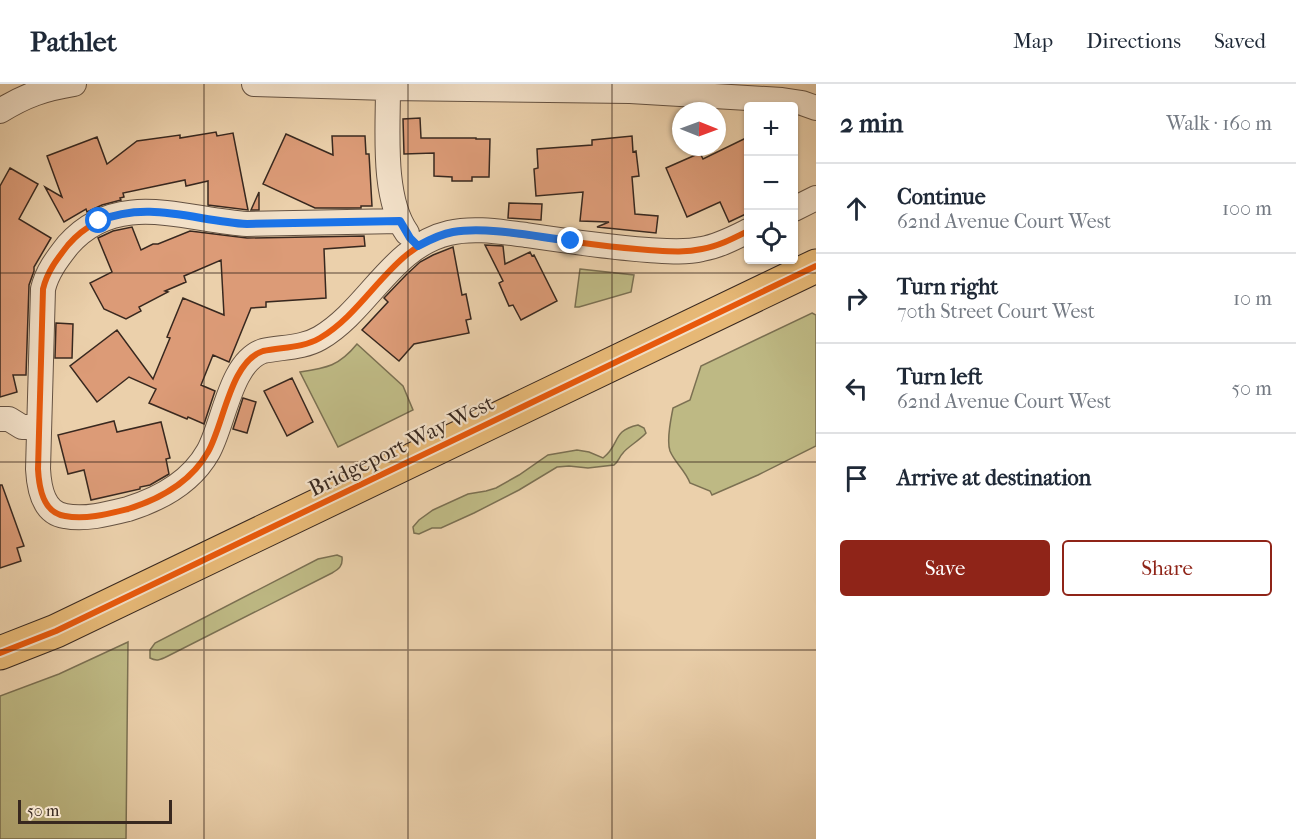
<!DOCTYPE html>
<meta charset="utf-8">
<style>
body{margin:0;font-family:"IM FELL French Canon",serif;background:#f6f6f7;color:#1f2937}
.controls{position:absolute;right:18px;top:18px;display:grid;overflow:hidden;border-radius:6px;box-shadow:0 2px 4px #0004}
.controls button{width:54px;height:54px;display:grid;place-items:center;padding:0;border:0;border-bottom:2px solid #e0e1e3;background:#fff;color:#1f2937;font:30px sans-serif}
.compass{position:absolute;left:672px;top:18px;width:54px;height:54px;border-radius:50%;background:#fff;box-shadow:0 2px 4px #0004;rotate:91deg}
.scale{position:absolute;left:18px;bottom:15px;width:154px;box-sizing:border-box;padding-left:6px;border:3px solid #38281f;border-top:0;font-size:16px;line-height:21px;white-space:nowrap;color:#38281f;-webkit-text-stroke:4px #f2e0c8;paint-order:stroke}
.stop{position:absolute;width:18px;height:18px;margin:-14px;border:4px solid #1a73e8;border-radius:50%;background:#fff}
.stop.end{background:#1a73e8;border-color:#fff;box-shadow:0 2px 6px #0008}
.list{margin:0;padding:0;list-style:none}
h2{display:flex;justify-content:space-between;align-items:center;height:78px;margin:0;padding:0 24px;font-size:26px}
h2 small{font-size:20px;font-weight:400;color:#747a83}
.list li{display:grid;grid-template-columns:39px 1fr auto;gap:18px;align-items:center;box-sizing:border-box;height:90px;padding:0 24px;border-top:2px solid #e0e1e3}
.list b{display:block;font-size:22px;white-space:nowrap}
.list p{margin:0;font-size:20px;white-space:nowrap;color:#747a83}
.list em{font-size:20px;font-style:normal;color:#747a83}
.actions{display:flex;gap:12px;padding:18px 24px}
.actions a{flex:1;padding:14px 0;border:2px solid #8f2418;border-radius:6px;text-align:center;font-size:21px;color:#8f2418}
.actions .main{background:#8f2418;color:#fff}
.icon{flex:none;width:33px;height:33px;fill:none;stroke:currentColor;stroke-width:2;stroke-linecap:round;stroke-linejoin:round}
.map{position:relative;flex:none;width:816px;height:755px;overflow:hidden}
header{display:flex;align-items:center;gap:36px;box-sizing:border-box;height:84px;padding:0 30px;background:#fff;border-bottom:2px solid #e0e1e3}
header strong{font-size:28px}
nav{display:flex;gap:33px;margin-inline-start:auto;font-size:21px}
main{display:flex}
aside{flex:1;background:#fff}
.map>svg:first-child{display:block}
</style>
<header>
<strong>Pathlet</strong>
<nav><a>Map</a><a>Directions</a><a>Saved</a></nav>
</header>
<main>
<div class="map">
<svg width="816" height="755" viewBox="0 0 816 755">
<rect width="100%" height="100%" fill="#ebd0ab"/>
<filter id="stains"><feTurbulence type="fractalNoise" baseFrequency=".00333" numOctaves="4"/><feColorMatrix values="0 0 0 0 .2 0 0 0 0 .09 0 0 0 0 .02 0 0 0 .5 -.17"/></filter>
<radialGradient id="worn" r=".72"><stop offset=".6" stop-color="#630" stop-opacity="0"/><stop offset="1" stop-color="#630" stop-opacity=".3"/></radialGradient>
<path fill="#beb984" stroke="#7b7052" stroke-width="1.5" d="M 580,185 L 634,191 L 631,208 L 579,223 L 575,223 Z
M 812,229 L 816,231 L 816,362 L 758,391 L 712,411 L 710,407 L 690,399 C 685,386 675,379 670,367 C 666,356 671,335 673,324 L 690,316 L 701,282 Z
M 357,260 L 403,302 L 413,326 L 338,363 L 300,288 C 327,284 339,282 357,260 Z
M 638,341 L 644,344 L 646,349 C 640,356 626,364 623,369 C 619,373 619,377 614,381 L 588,384 L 569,382 L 557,383 L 519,406 L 474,429 L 441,444 L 432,444 L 419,450 L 414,449 L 413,443 L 419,436 L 433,426 L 468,410 L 486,407 L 496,404 L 519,391 L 548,371 L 577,366 L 589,368 L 603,374 C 621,360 611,347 638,341 Z
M 337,471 L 342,473 C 343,482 339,485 332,489 L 168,572 C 162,575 157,578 150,574 L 150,566 L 155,559 L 318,475 Z
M 128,558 L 126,755 L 0,755 L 0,612 L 59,590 Z"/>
<path fill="#dc9b77" stroke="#38281f" stroke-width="1.5" d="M 420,34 L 421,54 L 476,54 L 476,55 L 490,55 L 489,93 L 472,93 L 472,97 L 452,97 L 452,93 L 434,92 L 434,69 L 404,70 L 403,35 Z
M 216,48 L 217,52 L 233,49 L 248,126 L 208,121 L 208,97 L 186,102 L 185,96 L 123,109 L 124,113 L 120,114 L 121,116 L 102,121 L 87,128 L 86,125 L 64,138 L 45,103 L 62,113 L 47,72 L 97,53 L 107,80 L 137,57 L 180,51 L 180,54 Z
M 286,50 L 333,71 L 332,52 L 365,52 L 366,70 L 369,70 L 372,122 L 361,122 L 361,124 L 315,124 L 263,100 Z
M 632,52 L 633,68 L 636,67 L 639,92 L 632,93 L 635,130 L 658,132 L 656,149 L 597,143 L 609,138 L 580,137 L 583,108 L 536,112 L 534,85 L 538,84 L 537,65 L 592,61 L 592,56 Z
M 748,53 L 748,129 L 729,138 L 720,118 L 687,133 L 666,84 L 700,69 L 703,75 Z
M 10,84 L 38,100 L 19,135 L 51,154 L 34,183 L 34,187 L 29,201 L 26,291 L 13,291 L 17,308 L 0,313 L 0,102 Z
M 259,108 L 259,126 L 251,126 Z
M 509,119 L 542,120 L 541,136 L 508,134 Z
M 132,143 L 141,166 L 153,160 L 158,160 L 190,147 L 247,154 L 364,152 L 365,162 L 324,165 L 326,214 L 266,218 L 266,223 L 251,224 L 229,278 L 213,271 L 201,301 L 215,307 L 204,340 L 188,333 L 187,335 L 149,319 L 156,305 L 129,293 L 97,318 L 70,282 L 117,246 L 153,295 L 170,254 L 167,253 L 183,214 L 224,231 L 221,176 L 184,192 L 186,198 L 165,207 L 168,208 L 139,223 L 141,227 L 126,235 L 104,225 L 90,199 L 112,188 L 98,154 L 113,147 Z
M 485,161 L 503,162 L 505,180 L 530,168 L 532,172 L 534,171 L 557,217 L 521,236 L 513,221 L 509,222 L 499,199 L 503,197 Z
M 453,163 L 462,211 L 466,210 L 471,235 L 466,236 L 469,249 L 414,260 L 399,277 L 362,246 L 388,218 L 384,214 L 406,191 L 420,178 L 433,171 Z
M 56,239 L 73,240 L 72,274 L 55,274 Z
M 292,294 L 313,338 L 287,352 L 264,307 Z
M 243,314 L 256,318 L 247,349 L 233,345 Z
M 114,337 L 117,348 L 161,338 L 170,374 L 166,375 L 169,390 L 150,401 L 140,403 L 140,405 L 91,416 L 84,386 L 68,390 L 58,351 Z
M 0,401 L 2,401 L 24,462 L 17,464 L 21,477 L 0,484 Z"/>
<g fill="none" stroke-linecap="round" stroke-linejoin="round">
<g stroke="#655242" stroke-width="26">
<path id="minor" d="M 254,0 L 388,4 L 630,7 L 782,16 L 802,19 L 816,24
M 388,4 C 388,46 382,114 407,149
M 0,27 C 26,11 44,5 74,0
M 794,125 L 816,114
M 400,137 L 247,140 C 185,136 117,105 68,161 C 57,175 47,188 43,205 L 38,385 C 39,404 43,429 65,432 C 85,436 108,430 128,425 C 160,415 191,398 208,368 C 224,340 230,278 263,267 C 282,263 303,264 320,254 C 368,226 392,162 449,149 C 474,143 501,148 526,151 C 566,157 607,163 648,166 C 666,167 684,169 702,165 C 719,162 734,154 748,147
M 0,335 L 9,335 L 22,343 L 38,343"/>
</g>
<g stroke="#38281f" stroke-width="35">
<path id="primary" d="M 0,569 L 56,547 L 816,182"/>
</g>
<use href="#minor" stroke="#f2e0c8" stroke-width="24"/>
<use href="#primary" stroke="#e6b876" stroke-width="33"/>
<g stroke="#f2e0c8" stroke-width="10">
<path id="cycleway" d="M 400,137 L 247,140 C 185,136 117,105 68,161 C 57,175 47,188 43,205 L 38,385 C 39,404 43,429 65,432 C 85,436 108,430 128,425 C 160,415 191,398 208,368 C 224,340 230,278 263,267 C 282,263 303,264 320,254 C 368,226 392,162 449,149 C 474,143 501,148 526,151 C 566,157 607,163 648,166 C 666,167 684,169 702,165 C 719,162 734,154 748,147
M 0,569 L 56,547 L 816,182"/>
</g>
<use href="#cycleway" stroke="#e8590c" stroke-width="6"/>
</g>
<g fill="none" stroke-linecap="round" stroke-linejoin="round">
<path stroke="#1a73e8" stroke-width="8" d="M 99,137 C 148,116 196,137 247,140 L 400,137 L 410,154 L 418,162 C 429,156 441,150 453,148 C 487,142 537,153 571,157"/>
</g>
<path fill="none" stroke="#38281f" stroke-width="1.5" stroke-opacity="0.55" d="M 204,0 L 204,755M 408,0 L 408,755M 612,0 L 612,755M 0,189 L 816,189M 0,378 L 816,378M 0,566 L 816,566"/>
<g text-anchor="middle" stroke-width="4.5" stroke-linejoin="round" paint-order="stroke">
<g font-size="22" fill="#38281f" stroke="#f2e0c8">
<text transform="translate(401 361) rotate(-26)" y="8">Bridgeport Way West</text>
</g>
</g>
<rect width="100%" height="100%" filter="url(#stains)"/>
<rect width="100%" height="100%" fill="url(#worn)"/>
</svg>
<div class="controls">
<button>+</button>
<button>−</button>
<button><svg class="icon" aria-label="locate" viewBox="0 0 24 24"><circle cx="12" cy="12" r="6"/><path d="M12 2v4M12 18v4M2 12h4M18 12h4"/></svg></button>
</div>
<svg class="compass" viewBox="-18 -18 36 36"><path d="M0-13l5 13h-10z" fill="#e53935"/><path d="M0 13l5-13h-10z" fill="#747a83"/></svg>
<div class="scale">50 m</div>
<div class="stop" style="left:99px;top:137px"></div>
<div class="stop end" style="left:571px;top:157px"></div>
</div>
<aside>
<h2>2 min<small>Walk · 160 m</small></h2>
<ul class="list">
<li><svg class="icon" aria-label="ahead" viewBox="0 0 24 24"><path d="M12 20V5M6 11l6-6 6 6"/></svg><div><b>Continue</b><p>62nd Avenue Court West</p></div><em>100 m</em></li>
<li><svg class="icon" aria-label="right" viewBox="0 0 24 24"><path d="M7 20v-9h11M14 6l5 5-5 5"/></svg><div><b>Turn right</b><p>70th Street Court West</p></div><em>10 m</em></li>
<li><svg class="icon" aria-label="left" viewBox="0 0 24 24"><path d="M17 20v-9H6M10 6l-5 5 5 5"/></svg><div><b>Turn left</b><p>62nd Avenue Court West</p></div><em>50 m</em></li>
<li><svg class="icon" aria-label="arrive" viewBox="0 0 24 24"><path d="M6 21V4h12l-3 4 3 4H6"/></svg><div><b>Arrive at destination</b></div></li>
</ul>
<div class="actions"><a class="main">Save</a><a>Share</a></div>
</aside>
</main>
